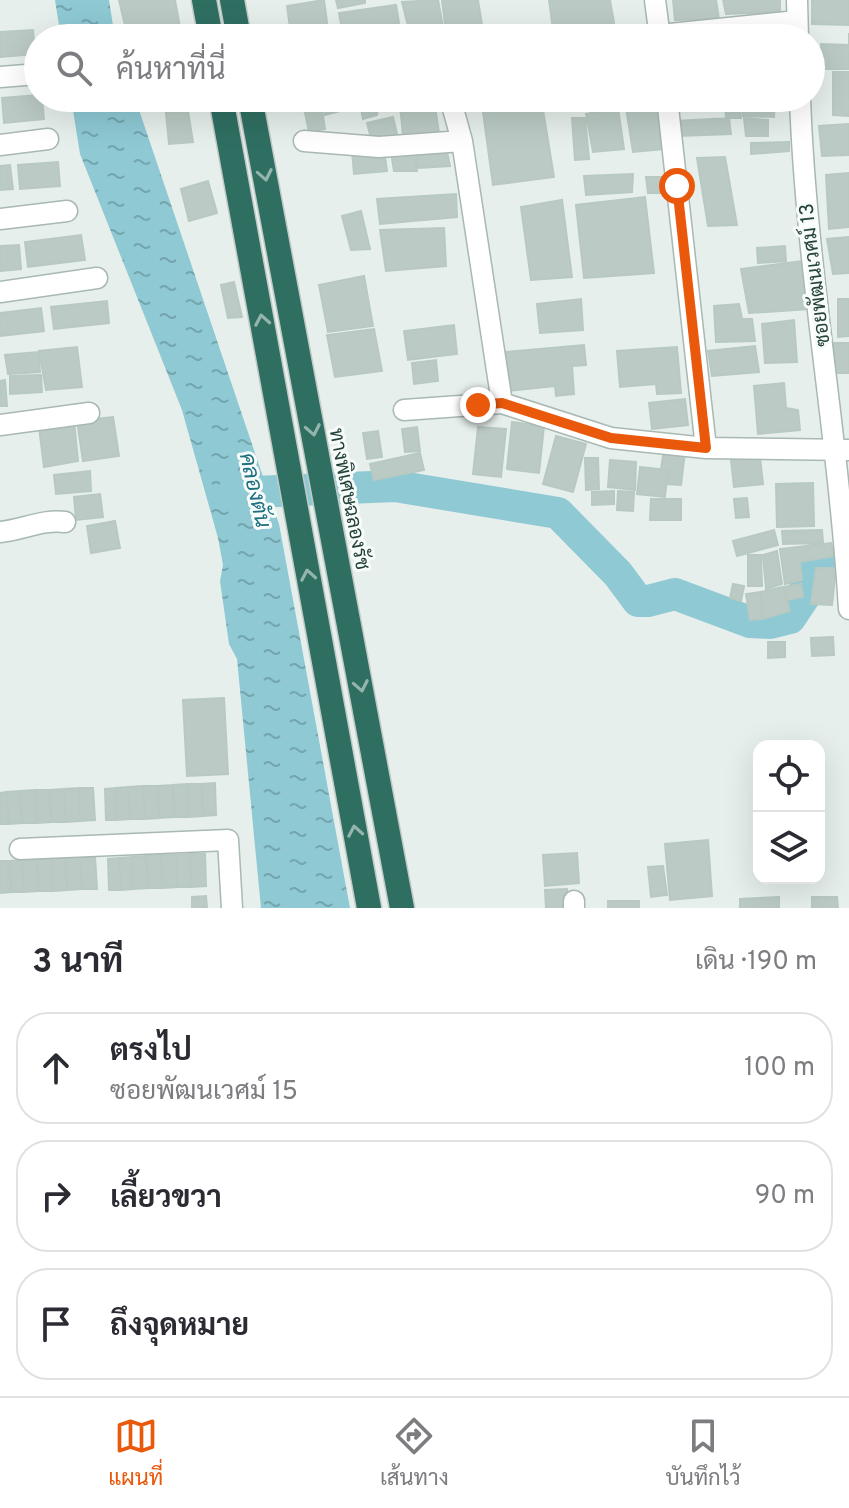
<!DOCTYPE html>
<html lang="th">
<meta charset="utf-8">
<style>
body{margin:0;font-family:Overpass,Sarabun,sans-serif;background:#f7f7f7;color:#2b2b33}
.controls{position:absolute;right:24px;bottom:24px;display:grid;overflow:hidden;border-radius:16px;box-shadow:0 8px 32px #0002}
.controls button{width:72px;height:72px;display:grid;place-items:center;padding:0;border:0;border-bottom:2px solid #e1e1e2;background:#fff;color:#2b2b33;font:40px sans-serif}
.stop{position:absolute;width:24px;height:24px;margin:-18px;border:6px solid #ea580c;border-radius:50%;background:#fff}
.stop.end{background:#ea580c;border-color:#fff;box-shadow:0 2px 8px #0008}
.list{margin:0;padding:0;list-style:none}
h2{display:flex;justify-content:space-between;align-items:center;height:104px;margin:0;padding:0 32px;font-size:34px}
h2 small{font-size:26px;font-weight:400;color:#7c7c81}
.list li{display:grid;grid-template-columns:52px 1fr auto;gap:24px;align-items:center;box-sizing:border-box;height:112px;margin:0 16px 16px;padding:0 16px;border:2px solid #e1e1e2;border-radius:32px}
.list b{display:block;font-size:30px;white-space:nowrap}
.list p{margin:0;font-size:26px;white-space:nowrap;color:#7c7c81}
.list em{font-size:26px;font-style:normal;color:#7c7c81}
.icon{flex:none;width:44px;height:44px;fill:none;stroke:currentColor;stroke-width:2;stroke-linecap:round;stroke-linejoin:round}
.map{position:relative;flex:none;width:849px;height:908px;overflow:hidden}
.search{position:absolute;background:#fff;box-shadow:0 8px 32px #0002;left:24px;right:24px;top:24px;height:88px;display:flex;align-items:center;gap:20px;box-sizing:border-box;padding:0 28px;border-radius:44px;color:#7c7c81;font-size:30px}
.sheet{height:488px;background:#fff}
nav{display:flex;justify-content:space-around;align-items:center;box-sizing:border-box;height:112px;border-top:2px solid #e1e1e2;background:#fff;font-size:22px;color:#7c7c81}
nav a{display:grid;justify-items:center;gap:4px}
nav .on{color:#ea580c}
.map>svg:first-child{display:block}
</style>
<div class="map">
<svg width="849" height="908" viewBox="0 0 849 908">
<defs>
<pattern id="water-ripples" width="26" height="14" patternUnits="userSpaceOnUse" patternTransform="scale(2)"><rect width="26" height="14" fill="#8ec9d4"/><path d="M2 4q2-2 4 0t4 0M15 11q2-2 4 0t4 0" fill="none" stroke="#74a5ad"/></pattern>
</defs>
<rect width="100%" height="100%" fill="#e6efeb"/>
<path fill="url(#water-ripples)" d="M 55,0 L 109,0 L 115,38 L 61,38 Z
M 71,98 L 135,98 L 279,524 L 350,908 L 261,908 L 237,659 L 229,644 L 220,581 L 223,565 L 218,538 L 182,410 L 80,154 Z"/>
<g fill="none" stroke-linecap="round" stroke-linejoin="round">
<path stroke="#8ec9d4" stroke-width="32" d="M 233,493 L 395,486 L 558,513 L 618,574 L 638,601 L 648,601 L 675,594 L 750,622 L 770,623 L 790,618 L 804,597 L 808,566 L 824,562 L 849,563"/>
</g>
<path fill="#bbcac4" stroke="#b8c9c2" stroke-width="2" d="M 119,0 L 175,0 L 182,38 L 128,38 Z
M 324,0 L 328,30 L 291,35 L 287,6 Z
M 336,0 L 365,0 L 365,3 L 338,8 Z
M 438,0 L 445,38 L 392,38 L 390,28 L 408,26 L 402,2 Z
M 442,0 L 478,0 L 482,25 L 445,24 Z
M 549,0 L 610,0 L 614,23 L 553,30 Z
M 673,0 L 716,0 L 719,19 L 675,20 Z
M 723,0 L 780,0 L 780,12 L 726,14 Z
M 812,0 L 849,0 L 849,25 L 812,24 Z
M 396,5 L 399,23 L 342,30 L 339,13 Z
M 381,29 L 382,38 L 341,38 L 340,35 Z
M 33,30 L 35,54 L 0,57 L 0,32 Z
M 849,33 L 849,69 L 822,69 L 821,44 L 849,45 Z
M 833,72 L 849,72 L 849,116 L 833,115 Z
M 38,95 L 38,98 L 42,98 L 44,119 L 4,123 L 2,98 Z
M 136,98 L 190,98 L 190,103 L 138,105 Z
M 302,98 L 320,98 L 325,129 L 309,132 Z
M 323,98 L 349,98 L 351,108 L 325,115 Z
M 359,98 L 401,98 L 401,101 L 378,106 L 377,115 L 363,119 Z
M 465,98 L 541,98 L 554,177 L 493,185 L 482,105 L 468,106 Z
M 580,98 L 632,98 L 580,105 Z
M 741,98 L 775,98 L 774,117 L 743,116 Z
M 434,101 L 439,132 L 403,136 L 400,105 Z
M 739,103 L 741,118 L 726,118 L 725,105 Z
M 657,105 L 664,149 L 633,152 L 626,108 Z
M 618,108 L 624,149 L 593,152 L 586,114 Z
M 188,111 L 193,142 L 169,144 L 166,113 Z
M 393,117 L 398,138 L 372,142 L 367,123 Z
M 572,118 L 585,118 L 589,159 L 575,160 Z
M 729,118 L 731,134 L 678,136 L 676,121 Z
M 744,118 L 768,120 L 768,136 L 746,136 Z
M 849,124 L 849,155 L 822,156 L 819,126 Z
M 445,142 L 450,166 L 418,168 L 414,145 Z
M 789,142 L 789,151 L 751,154 L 751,143 Z
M 414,145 L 417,171 L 394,171 L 390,146 Z
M 384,149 L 387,171 L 354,174 L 352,151 Z
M 725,157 L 737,225 L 708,226 L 697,158 Z
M 58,162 L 60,186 L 20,189 L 18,165 Z
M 10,165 L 13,189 L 0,190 L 0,166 Z
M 849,173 L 849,227 L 829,229 L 826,175 Z
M 633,174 L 632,192 L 586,195 L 584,176 Z
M 646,177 L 672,177 L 673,193 L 648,193 Z
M 208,181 L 217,213 L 189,221 L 181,189 Z
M 456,194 L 457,217 L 380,224 L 377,199 Z
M 645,197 L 654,273 L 584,278 L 576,205 Z
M 562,200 L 572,277 L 531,280 L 521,207 Z
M 361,211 L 370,249 L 351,250 L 342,216 Z
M 444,228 L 446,266 L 386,271 L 380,230 Z
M 81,235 L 85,260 L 28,267 L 25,242 Z
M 849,237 L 849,273 L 833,274 L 827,239 Z
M 19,245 L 21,269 L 0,271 L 0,246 Z
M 785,246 L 786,261 L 758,263 L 757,248 Z
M 802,261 L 809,309 L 749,313 L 741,269 Z
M 364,276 L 373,326 L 328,332 L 319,285 Z
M 234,282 L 242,317 L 228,318 L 221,285 Z
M 581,299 L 583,330 L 540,333 L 537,304 Z
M 838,299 L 849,299 L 849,336 L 838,337 Z
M 107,301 L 109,323 L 54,329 L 51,307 Z
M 739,304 L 742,319 L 752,319 L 755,341 L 716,342 L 714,306 Z
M 41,308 L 44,331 L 0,336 L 0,313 Z
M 794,320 L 797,362 L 765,363 L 762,324 Z
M 454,325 L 457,354 L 408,360 L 404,331 Z
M 374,329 L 382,371 L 335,377 L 327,335 Z
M 834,343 L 849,343 L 849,373 L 834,373 Z
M 584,345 L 586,365 L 572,366 L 574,394 L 556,396 L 555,386 L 508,391 L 504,352 Z
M 755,346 L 759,372 L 712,376 L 708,351 Z
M 77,347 L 82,387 L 46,390 L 39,351 Z
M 677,347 L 681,393 L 657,394 L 656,384 L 620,387 L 617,351 Z
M 38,352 L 40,372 L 8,374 L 5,355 Z
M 436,360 L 438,381 L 414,384 L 412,363 Z
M 41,375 L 42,392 L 10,394 L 10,376 Z
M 5,380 L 7,406 L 0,406 L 0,381 Z
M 784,383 L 786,408 L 798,410 L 800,430 L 758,434 L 754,386 Z
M 685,399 L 688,425 L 652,429 L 649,403 Z
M 113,417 L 119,456 L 83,461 L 77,421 Z
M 74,421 L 78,461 L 44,467 L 39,427 Z
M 512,422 L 544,426 L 539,473 L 507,469 Z
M 417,427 L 420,451 L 405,452 L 402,429 Z
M 478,427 L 506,429 L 501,477 L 473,474 Z
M 378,431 L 382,457 L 367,459 L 363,433 Z
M 556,436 L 586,444 L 573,492 L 543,484 Z
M 664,449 L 685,452 L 681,485 L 666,484 L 668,470 L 661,469 Z
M 420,453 L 424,470 L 374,480 L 370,464 Z
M 760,457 L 763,484 L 734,487 L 731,460 Z
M 585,458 L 598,458 L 599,489 L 586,490 Z
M 610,460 L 636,462 L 635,490 L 608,487 Z
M 640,467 L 668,470 L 665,497 L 637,494 Z
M 90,471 L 91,491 L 56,494 L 54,475 Z
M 813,483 L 814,526 L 777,527 L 776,484 Z
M 614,491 L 614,504 L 592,505 L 592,492 Z
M 618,491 L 634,492 L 633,511 L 617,510 Z
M 100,494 L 103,517 L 76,520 L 74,497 Z
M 747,498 L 749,517 L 736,518 L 734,499 Z
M 651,499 L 681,499 L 681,520 L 650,520 Z
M 115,521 L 120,548 L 91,553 L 87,526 Z
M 774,530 L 778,545 L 737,556 L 733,541 Z
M 822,530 L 823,543 L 783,544 L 782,531 Z
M 831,543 L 834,556 L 800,562 L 802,580 L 785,584 L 780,549 Z
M 777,551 L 782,584 L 766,589 L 763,555 Z
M 748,555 L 761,555 L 762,586 L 748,586 Z
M 816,568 L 836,568 L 832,605 L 811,604 Z
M 733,584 L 744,586 L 741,601 L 730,598 Z
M 801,584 L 803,597 L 787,600 L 783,587 Z
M 783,587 L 790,611 L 762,619 L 761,592 Z
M 761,592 L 762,619 L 750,620 L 746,594 Z
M 833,637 L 834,655 L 812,656 L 811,638 Z
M 768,642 L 785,642 L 785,657 L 768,658 Z
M 224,698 L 228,774 L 187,776 L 183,700 Z
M 215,783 L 216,815 L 203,816 L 202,784 Z
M 187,784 L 188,817 L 174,817 L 173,785 Z
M 187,784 L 202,784 L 203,816 L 188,817 Z
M 173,785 L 174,817 L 159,818 L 158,786 Z
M 143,786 L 145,819 L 130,819 L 128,787 Z
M 143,786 L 158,786 L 159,818 L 145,819 Z
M 128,787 L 130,819 L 117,820 L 116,788 Z
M 79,788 L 80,821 L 66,822 L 64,789 Z
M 79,788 L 93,788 L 95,820 L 80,821 Z
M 116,788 L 117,820 L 106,820 L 105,789 Z
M 64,789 L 66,822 L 51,822 L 50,790 Z
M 35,790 L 37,823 L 22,823 L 20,791 Z
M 35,790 L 50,790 L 51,822 L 37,823 Z
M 20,791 L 22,823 L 9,824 L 7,792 Z
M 7,792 L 9,824 L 0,824 L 0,793 Z
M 708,840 L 712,896 L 670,900 L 665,844 Z
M 577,853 L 579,883 L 545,886 L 543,855 Z
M 190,854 L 191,887 L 177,887 L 176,855 Z
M 190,854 L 205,854 L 206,886 L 191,887 Z
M 161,855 L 163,888 L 148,888 L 146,856 Z
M 161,855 L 176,855 L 177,887 L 163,888 Z
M 95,856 L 97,889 L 82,889 L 80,857 Z
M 146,856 L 148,888 L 133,889 L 132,857 Z
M 80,857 L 82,889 L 67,890 L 66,858 Z
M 132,857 L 133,889 L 121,890 L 119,858 Z
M 52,858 L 53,891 L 38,891 L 37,859 Z
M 52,858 L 66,858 L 67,890 L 53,891 Z
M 119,858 L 121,890 L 109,890 L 108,859 Z
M 37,859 L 38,891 L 24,892 L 22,860 Z
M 22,860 L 24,892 L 11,892 L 10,861 Z
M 0,861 L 10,861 L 11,892 L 0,893 Z
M 663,866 L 667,895 L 651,897 L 648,867 Z
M 567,889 L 568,908 L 546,908 L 545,890 Z
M 206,896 L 207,908 L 192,908 L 192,897 Z
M 779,897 L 779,908 L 740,908 L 740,899 Z
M 812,897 L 837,897 L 838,908 L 812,908 Z
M 608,901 L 639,901 L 639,908 L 608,908 Z"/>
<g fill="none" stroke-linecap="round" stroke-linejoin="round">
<g stroke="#a8b8b2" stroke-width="23">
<path id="minor" d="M 655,0 L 660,38
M 797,0 L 798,38
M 660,35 L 797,21
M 0,77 L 38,74
M 450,98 L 462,141
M 667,98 L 706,448
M 800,98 C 806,269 839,438 849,609
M 304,141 L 379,147 L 462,141 L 502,403
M 0,145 L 48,139
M 0,219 L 67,211
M 0,292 L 97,278
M 404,410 L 502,403 L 611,438 L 706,448 L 849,450
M 0,425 L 89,413
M 0,532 C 22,530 43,519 65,522
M 20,849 L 228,840 L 232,908
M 574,901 L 574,908"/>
</g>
<g stroke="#c2cac8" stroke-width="27">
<path id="motorway" d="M 204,0 L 211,38
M 232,0 L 239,38
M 221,98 L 369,908
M 250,98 L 402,908"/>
</g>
<use href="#minor" stroke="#fff" stroke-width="20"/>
<use href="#motorway" stroke="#2f6f62" stroke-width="24"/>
</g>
<defs><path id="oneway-chevron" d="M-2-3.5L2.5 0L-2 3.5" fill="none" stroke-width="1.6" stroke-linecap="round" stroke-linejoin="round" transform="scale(2)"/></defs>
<g stroke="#93b5ae">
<use href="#oneway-chevron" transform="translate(265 175) rotate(79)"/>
<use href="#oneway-chevron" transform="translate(262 320) rotate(-100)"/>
<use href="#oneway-chevron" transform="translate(313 430) rotate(79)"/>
<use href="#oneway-chevron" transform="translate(308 575) rotate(-100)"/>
<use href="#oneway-chevron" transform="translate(361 686) rotate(79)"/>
<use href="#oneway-chevron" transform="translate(355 831) rotate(-100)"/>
</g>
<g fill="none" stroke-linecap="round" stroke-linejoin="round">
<path stroke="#ea580c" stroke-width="10" d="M 478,405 L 502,403 L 611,438 L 706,448 L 677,186"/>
</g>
<g text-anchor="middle" stroke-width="6" stroke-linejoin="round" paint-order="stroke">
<g font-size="20" fill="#24423a" stroke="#f7fbf9">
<text transform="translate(814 275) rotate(-97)" y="7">ซอยพัฒนเวศม์ 13</text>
<text transform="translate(350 499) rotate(79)" y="7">ทางพิเศษฉลองรัช</text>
</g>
<g font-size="22" font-style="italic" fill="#1c6f80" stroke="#f7fbf9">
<text transform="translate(256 490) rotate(77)" y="8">คลองตัน</text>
</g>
</g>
</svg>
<div class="controls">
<button><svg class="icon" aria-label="locate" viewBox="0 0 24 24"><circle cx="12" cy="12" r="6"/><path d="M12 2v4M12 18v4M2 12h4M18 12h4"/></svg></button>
<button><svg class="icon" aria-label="layers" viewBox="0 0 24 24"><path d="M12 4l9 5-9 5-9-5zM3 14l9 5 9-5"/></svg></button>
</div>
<div class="stop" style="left:677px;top:186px"></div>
<div class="stop end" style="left:478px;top:405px"></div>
<div class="search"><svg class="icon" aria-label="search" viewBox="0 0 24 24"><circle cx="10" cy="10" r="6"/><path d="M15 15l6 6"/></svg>ค้นหาที่นี่</div>
</div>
<section class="sheet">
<h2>3 นาที<small>เดิน · 190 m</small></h2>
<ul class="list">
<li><svg class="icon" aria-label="ahead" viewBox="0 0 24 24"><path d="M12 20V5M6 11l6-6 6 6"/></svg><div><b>ตรงไป</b><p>ซอยพัฒนเวศม์ 15</p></div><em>100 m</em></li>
<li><svg class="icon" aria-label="right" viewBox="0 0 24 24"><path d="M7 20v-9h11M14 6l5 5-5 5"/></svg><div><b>เลี้ยวขวา</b></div><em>90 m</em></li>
<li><svg class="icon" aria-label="arrive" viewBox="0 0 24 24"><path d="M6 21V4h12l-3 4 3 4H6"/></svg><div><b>ถึงจุดหมาย</b></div></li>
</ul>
</section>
<nav>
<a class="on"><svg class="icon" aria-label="map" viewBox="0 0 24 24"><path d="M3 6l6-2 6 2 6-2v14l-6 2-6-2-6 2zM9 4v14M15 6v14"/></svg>แผนที่</a>
<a><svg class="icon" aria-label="directions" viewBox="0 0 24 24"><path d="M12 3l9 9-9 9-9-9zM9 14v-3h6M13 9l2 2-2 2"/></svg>เส้นทาง</a>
<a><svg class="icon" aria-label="saved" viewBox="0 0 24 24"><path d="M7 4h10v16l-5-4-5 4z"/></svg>บันทึกไว้</a>
</nav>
